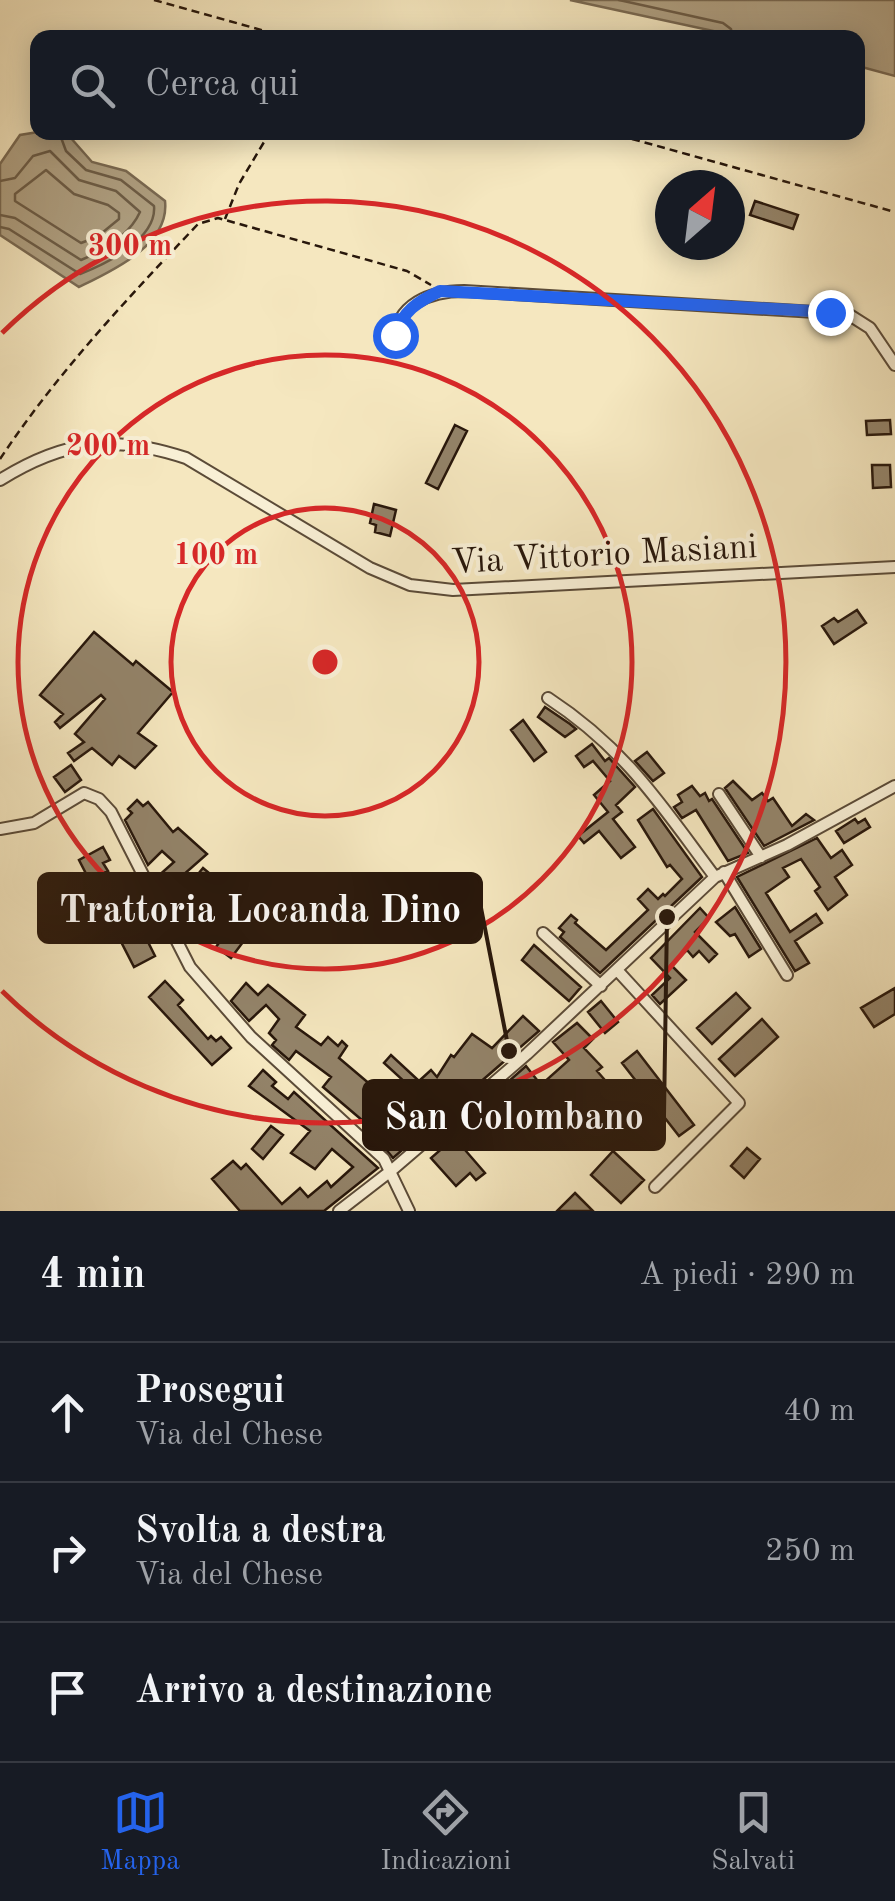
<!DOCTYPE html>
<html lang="it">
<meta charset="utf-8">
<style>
body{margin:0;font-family:"Old Standard TT",serif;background:#242831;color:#f1f3f6}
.compass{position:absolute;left:655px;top:170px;width:90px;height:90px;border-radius:50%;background:#171b24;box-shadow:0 5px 25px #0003;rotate:28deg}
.stop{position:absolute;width:30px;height:30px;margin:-22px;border:8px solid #2563eb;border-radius:50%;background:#fff}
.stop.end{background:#2563eb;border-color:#fff;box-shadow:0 2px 10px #0008}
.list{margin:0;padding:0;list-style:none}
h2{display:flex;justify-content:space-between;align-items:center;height:130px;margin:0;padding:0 40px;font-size:42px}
h2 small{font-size:32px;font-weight:400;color:#9ea1a6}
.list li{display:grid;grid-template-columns:65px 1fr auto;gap:30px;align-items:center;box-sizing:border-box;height:140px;padding:0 40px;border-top:2px solid #363941}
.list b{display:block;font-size:38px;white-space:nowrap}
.list p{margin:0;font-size:32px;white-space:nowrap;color:#9ea1a6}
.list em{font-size:32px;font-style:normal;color:#9ea1a6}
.icon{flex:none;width:55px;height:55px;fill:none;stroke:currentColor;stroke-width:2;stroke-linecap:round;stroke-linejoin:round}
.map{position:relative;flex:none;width:895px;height:1211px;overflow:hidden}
.search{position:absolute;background:#171b24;box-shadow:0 5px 25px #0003;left:30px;right:30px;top:30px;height:110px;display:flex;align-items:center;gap:25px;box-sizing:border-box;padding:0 35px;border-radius:20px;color:#9ea1a6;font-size:38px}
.sheet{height:550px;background:#171b24}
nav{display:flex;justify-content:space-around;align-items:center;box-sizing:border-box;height:140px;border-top:2px solid #363941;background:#171b24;font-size:28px;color:#9ea1a6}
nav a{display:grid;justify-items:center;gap:5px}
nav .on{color:#2563eb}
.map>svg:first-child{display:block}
</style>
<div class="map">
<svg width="895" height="1211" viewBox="0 0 895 1211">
<rect width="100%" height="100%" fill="#f5e7bf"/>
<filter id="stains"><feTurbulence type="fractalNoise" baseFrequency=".002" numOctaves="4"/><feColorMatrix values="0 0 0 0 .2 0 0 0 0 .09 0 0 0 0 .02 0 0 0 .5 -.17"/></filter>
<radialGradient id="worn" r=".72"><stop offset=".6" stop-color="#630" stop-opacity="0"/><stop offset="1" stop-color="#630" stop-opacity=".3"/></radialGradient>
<path fill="#afa082" stroke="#796952" stroke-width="2.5" d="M 570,0 L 895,0 L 895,76 L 858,66 L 858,38 L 741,37 Z
M 38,132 L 59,133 L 70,137 L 92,162 L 126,171 L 165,201 C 170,245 112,271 79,287 L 0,235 L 0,164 L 20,135 Z"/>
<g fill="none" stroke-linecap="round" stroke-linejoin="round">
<path stroke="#6c5c46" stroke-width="2.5" d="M 619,0 L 723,23 L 731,29 L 732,38
M 46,170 L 74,194 L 108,205 L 119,213 L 119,219 L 97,237 L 81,243 L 15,201 L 15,194 Z
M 0,181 L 15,178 L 33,156 L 50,151 L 79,180 L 116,191 L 140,212 C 129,236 105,250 81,260 L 15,218 L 0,215
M 0,227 L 9,229 L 80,274 C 106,264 157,239 154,206 L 121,180 L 86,170 L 66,151 L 59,132"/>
</g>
<path fill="#938369" stroke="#28170b" stroke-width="2.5" d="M 755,201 L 798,215 L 793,229 L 750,215 Z
M 890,420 L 891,434 L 867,435 L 866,421 Z
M 455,425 L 467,431 L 438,489 L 426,483 Z
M 872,465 L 890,465 L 891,487 L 873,488 Z
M 374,504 L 396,510 L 390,536 L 375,532 L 376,525 L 370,523 Z
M 857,610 L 866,623 L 834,644 L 822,626 L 834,618 L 838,622 Z
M 94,632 L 133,665 L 136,661 L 173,692 L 138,733 L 156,746 L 135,768 L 119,756 L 112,765 L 92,748 L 74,761 L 68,753 L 84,742 L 75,734 L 105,699 L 101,695 L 60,728 L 55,722 L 63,714 L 40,695 Z
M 545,707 L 570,724 L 576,729 L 565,737 L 538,717 Z
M 523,720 L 546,752 L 534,761 L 511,730 Z
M 592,744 L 605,761 L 609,758 L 635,787 L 616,805 L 622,812 L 613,819 L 635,847 L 621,858 L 599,831 L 584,843 L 578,836 L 608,812 L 594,795 L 610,781 L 593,761 L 584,767 L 576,756 Z
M 647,752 L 664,773 L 653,781 L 635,761 Z
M 71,765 L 81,780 L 65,792 L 54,777 Z
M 733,781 L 752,800 L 762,793 L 768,801 L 773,798 L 792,826 L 806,814 L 814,820 L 764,846 L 725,788 Z
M 692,786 L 700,796 L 705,793 L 709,801 L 712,799 L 748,853 L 728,861 L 696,810 L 682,818 L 674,807 L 682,802 L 678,795 Z
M 137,800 L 143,806 L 148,802 L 173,832 L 178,828 L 207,854 L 165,891 L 155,879 L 174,862 L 162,851 L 148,865 L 125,820 L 132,813 L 128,809 Z
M 653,809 L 702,877 L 600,973 L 560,937 L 564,932 L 559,928 L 571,915 L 577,920 L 575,923 L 606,950 L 648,910 L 638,899 L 648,889 L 658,899 L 663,894 L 665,896 L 682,879 L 670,865 L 667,867 L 638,820 Z
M 855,819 L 858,823 L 865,819 L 870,827 L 844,843 L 836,831 Z
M 817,838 L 831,858 L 842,850 L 852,865 L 835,877 L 847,895 L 828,910 L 815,891 L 820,887 L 801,859 L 783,868 L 789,877 L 766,893 L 790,932 L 816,914 L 822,923 L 795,941 L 809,963 L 795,971 L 737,877 Z
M 103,847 L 110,860 L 103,863 L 108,871 L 101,874 L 113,897 L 107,904 L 116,913 L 120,910 L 135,939 L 144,934 L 155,956 L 134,967 L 79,860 Z
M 203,868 L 242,901 L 228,920 L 206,903 L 195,917 L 176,901 Z
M 735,907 L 761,949 L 749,957 L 735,934 L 730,936 L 716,922 Z
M 700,908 L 709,918 L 695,932 L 717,954 L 709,962 L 699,951 L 693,957 L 687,950 L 671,965 L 686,980 L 660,1004 L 652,995 L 670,978 L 651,958 Z
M 231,926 L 246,938 L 231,958 L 216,947 Z
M 534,945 L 581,987 L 569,1001 L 522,960 Z
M 165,981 L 183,1000 L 178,1005 L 208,1039 L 211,1036 L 216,1041 L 221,1037 L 231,1048 L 212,1065 L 149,997 Z
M 246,983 L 258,995 L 268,985 L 305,1015 L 296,1027 L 321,1045 L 328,1037 L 338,1046 L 342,1041 L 347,1046 L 339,1058 L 398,1108 L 418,1094 L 384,1063 L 391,1055 L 419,1081 L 431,1070 L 437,1077 L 451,1055 L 454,1057 L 472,1034 L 492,1048 L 523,1016 L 539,1031 L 393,1158 L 384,1147 L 389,1143 L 323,1087 L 331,1077 L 296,1051 L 289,1060 L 272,1045 L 276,1040 L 269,1033 L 279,1019 L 266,1005 L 249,1021 L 231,1001 Z
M 895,988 L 895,1014 L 874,1027 L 861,1008 Z
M 736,993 L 750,1008 L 712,1044 L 697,1028 Z
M 601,1001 L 618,1022 L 605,1033 L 588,1012 Z
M 762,1019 L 778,1037 L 735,1076 L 719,1059 Z
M 577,1023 L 593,1039 L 584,1048 L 602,1067 L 597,1071 L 618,1095 L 599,1111 L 576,1087 L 558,1100 L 551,1091 L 526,1109 L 520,1103 L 524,1099 L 509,1081 L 526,1066 L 541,1085 L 569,1060 L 553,1042 Z
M 637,1051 L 694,1125 L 679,1136 L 622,1063 Z
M 263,1070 L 276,1082 L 272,1086 L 288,1099 L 294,1092 L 378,1168 L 324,1211 L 240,1211 L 212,1179 L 233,1161 L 241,1169 L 246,1164 L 282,1204 L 300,1188 L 308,1197 L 327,1181 L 331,1187 L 353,1167 L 332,1149 L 315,1169 L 291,1153 L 310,1131 L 249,1086 Z
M 493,1100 L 500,1109 L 459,1143 L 485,1173 L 476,1180 L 470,1173 L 456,1186 L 431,1158 L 446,1145 L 441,1139 L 486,1101 L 488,1104 Z
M 271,1126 L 283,1135 L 263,1159 L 252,1149 Z
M 747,1148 L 760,1159 L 744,1178 L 731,1166 Z
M 613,1151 L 644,1180 L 621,1203 L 591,1175 Z
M 575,1193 L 593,1211 L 557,1211 Z"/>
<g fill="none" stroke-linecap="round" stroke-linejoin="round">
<g stroke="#5b4b38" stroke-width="14">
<path id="street" d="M 394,343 C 396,303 431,291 464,291 L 848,314 L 870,328 L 895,365
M 0,480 C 64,440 114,434 186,458 L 370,568 L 410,585 L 453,590 L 895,567
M 548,698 C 626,749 661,805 715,877
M 719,794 L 761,857
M 0,829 L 34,823 L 84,793 L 99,799 L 111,812 L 190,967 L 251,1037 L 384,1159 L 409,1211
M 724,872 L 787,975
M 543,933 L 601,986
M 617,970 L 739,1103 L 655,1187
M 339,1211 L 392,1170 L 527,1054 L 715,877 L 787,845 L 895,786"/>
</g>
<path stroke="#28170b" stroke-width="2.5" stroke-dasharray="8 5" stroke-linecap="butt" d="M 154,0 L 290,38
M 257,29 L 268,38
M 607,132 L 895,212
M 225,219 L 239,184 L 270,132
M 0,459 C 58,372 127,299 198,224 L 218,218 L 407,271 L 431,285"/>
<use href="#street" stroke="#f8efd5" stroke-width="10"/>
</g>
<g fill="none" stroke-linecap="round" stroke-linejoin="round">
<path stroke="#2563eb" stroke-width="12" d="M 395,335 C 403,311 417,302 440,291 L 830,312"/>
</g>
<g fill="none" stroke="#d62828" stroke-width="5">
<circle cx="325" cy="662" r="154"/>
<circle cx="325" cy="662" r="307"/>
<path d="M2 333A461 461 0 1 1 2 991"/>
</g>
<g text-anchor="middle" stroke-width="8" stroke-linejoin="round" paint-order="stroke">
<g font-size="35" fill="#28170b" stroke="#f8efd5">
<text transform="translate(604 553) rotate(-3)" y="12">Via Vittorio Masiani</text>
</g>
</g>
<circle cx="325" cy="662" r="15" fill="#d62828" stroke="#f8efd5" stroke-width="5"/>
<g font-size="30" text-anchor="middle" font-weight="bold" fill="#d62828" stroke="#f8efd5" stroke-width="8" stroke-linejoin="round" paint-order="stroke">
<text x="130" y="255">300 m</text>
<text x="108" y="455">200 m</text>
<text x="216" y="564">100 m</text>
</g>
<path fill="none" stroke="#28170b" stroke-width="4" d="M509 1051L481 908M667 917L664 1115"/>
<g fill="#28170b" stroke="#f8efd5" stroke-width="4">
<circle cx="509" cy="1051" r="10"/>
<circle cx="667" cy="917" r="10"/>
</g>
<g fill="#28170b" stroke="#28170b" stroke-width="4">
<rect x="39" y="874" width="442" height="68" rx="10"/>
<rect x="364" y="1081" width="300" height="68" rx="10"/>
</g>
<g font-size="38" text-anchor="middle" font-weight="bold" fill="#fff">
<text x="260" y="922">Trattoria Locanda Dino</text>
<text x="514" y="1129">San Colombano</text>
</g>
<rect width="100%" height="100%" filter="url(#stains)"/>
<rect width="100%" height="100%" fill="url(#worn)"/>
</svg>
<svg class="compass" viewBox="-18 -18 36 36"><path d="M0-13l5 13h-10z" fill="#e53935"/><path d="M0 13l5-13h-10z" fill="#9ea1a6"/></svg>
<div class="stop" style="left:395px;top:335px"></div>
<div class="stop end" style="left:830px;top:312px"></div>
<div class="search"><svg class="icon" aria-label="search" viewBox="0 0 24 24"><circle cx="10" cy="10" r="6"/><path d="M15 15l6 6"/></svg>Cerca qui</div>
</div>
<section class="sheet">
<h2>4 min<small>A piedi · 290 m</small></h2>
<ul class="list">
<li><svg class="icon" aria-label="ahead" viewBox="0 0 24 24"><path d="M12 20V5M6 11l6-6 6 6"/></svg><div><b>Prosegui</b><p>Via del Chese</p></div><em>40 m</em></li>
<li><svg class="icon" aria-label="right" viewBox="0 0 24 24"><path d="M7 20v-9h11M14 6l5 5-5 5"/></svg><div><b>Svolta a destra</b><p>Via del Chese</p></div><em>250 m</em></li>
<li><svg class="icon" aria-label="arrive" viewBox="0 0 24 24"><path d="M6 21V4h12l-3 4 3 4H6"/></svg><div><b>Arrivo a destinazione</b></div></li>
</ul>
</section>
<nav>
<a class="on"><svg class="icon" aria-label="map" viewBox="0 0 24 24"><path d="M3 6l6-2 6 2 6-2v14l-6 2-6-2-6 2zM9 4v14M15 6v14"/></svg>Mappa</a>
<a><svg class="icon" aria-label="directions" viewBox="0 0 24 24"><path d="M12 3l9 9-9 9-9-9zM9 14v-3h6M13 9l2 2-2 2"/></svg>Indicazioni</a>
<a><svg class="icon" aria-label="saved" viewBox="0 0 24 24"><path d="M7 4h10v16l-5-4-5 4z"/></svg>Salvati</a>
</nav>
